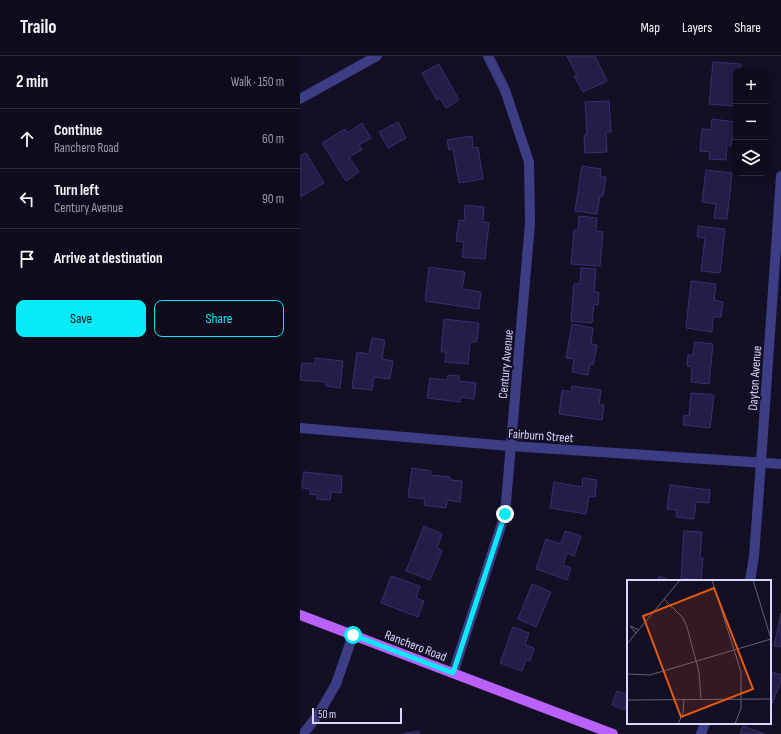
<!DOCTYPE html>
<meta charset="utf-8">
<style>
body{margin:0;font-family:"Sofia Sans Condensed",sans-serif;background:#171525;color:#f1f3f6}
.controls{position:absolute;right:12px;top:12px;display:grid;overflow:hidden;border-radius:8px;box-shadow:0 2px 10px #0003}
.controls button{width:36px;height:36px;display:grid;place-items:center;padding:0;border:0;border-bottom:1px solid #2e2c3b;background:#0e0c1c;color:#f1f3f6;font:20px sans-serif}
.scale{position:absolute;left:12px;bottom:10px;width:90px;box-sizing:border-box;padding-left:4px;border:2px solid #d9d6fe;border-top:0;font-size:11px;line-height:14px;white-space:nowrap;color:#d9d6fe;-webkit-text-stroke:3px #131026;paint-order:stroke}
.stop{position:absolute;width:12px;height:12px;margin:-9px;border:3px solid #08eaf8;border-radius:50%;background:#fff}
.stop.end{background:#08eaf8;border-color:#fff;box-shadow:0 1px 4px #0008}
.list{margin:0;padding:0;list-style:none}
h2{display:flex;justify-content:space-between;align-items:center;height:52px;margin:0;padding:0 16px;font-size:17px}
h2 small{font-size:13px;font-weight:400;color:#9b9ba3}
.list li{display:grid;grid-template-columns:26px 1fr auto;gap:12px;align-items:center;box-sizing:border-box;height:60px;padding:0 16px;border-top:1px solid #2e2c3b}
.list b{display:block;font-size:15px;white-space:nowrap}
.list p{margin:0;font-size:13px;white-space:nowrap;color:#9b9ba3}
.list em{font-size:13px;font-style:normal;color:#9b9ba3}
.actions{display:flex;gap:8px;padding:12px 16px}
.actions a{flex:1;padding:9px 0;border:1px solid #08eaf8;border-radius:8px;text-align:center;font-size:14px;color:#08eaf8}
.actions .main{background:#08eaf8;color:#111}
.icon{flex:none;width:22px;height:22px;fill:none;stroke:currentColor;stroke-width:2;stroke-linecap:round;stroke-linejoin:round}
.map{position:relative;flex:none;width:481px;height:678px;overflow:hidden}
header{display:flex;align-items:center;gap:24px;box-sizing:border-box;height:56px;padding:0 20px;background:#0e0c1c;border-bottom:1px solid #2e2c3b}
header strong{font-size:19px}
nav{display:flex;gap:22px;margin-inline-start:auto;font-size:14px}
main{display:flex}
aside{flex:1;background:#0e0c1c}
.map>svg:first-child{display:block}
</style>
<header>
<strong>Trailo</strong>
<nav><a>Map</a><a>Layers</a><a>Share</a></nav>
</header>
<main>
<aside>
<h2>2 min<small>Walk · 150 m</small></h2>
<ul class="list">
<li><svg class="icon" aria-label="ahead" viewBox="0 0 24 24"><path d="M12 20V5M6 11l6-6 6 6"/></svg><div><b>Continue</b><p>Ranchero Road</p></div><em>60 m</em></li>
<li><svg class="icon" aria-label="left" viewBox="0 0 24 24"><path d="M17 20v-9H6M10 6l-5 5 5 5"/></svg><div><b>Turn left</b><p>Century Avenue</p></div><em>90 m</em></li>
<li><svg class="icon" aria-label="arrive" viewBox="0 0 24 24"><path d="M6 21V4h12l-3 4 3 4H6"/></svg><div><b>Arrive at destination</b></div></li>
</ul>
<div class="actions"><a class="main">Save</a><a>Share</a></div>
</aside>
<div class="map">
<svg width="481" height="678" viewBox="0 0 481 678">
<rect width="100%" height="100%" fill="#131026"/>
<path fill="#231d47" stroke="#3a2f72" d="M 267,0 L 295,0 L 307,25 L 283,36 L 274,20 L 277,19 Z
M 413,6 L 441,8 L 440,15 L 436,15 L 436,34 L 434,34 L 433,50 L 409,48 Z
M 139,8 L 159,44 L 146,52 L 140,42 L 137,44 L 122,17 Z
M 309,45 L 311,76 L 306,76 L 307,96 L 285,97 L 284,79 L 287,79 L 285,46 Z
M 412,63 L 436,66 L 435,79 L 433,78 L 431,90 L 427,89 L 426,104 L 409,103 L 410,96 L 400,95 L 402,73 L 411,74 Z
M 98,66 L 106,82 L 88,92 L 79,76 Z
M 62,67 L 71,82 L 59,89 L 62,94 L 49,101 L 59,116 L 46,125 L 22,87 L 45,73 L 47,77 Z
M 172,80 L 173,92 L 178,91 L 183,123 L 159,127 L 153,93 L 149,94 L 147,84 Z
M 6,97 L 24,127 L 0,141 L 0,100 Z
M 282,110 L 301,113 L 300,121 L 306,121 L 303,140 L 300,140 L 297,158 L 275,155 Z
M 406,114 L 432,117 L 427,163 L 414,162 L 416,148 L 402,146 Z
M 165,149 L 184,151 L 183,166 L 189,167 L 185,203 L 162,201 L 164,186 L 156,185 L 159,164 L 164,165 Z
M 279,160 L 297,162 L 296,175 L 303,176 L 300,210 L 271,208 L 274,174 L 278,174 Z
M 398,170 L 425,173 L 420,217 L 401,215 L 405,182 L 397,181 Z
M 129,211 L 165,216 L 162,233 L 181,236 L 179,253 L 125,245 Z
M 281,212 L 296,213 L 294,236 L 299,236 L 298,249 L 294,248 L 292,267 L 271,265 L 274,228 L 280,228 Z
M 391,225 L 416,228 L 414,244 L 423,246 L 421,261 L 413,261 L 412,276 L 386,272 Z
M 144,263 L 179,267 L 177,286 L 170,286 L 168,308 L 145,306 L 146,296 L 141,296 Z
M 272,268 L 293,272 L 291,288 L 297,289 L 293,309 L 290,308 L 288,319 L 272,316 L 274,303 L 266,302 Z
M 72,282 L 85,284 L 82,303 L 93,305 L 90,323 L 74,321 L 72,334 L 52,332 L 57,296 L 69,298 Z
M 395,286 L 413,288 L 409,328 L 391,326 L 392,311 L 387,310 L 388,299 L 393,299 Z
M 15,302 L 43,305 L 40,332 L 26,330 L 26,326 L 0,324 L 2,307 L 15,308 Z
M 148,319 L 159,320 L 159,325 L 176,327 L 174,343 L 161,341 L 160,346 L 127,342 L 130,322 L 147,324 Z
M 272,330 L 301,334 L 299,349 L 304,349 L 302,364 L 259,358 L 262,334 L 271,336 Z
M 391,337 L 414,339 L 410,372 L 383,369 L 384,359 L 389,360 Z
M 112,412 L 131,415 L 130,419 L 150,421 L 150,424 L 162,425 L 160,446 L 147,444 L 146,452 L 124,449 L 125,443 L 108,441 Z
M 4,416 L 42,420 L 41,437 L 31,436 L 30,444 L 17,443 L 17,439 L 10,438 L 10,433 L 2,432 Z
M 283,422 L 297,424 L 295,441 L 289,440 L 286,458 L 250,452 L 254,426 L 282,431 Z
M 370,429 L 410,434 L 409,447 L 396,446 L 394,463 L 376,461 L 377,454 L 367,453 Z
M 124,470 L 142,478 L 137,492 L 142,495 L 130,524 L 106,515 Z
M 265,475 L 281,480 L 274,500 L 267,497 L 263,509 L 271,512 L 267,524 L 236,513 L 246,483 L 261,488 Z
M 384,475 L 402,476 L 400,502 L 403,502 L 401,524 L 381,522 Z
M 91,520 L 120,530 L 116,542 L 124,545 L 118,561 L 81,547 Z
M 359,520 L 371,525 L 357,525 Z
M 232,528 L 251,536 L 236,571 L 218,563 Z
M 481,557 L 481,591 L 474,590 Z
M 213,571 L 229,577 L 225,589 L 234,592 L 230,605 L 226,604 L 222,615 L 200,607 Z
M 470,615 L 481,619 L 481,625 L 470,653 Z
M 317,635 L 328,639 L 328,638 L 328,650 L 326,650 L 325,654 L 312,649 Z
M 443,670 L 465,678 L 440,678 Z
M 119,675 L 119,678 L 103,678 Z"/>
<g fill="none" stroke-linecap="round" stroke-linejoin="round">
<path stroke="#3c3d84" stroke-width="10" d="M 0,43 L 77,0
M 0,372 L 210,390 L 481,408
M 450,525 L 454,500 L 461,406 L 481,120
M 153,617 L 205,458 L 230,167 L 229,106 L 205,34 L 188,0
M 3,678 L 18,659 L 36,628 L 53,579
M 401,678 L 405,667"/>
<path stroke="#bb61fb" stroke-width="10" d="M 0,559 L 313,678"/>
</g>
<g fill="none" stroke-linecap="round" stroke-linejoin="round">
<path stroke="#08eaf8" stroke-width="5" d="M 53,579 L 153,617 L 205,458"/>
</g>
<g text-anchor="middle" stroke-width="4" stroke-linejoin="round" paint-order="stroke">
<g font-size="13" fill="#d9d6fe" stroke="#131026">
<text transform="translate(205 308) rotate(-85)" y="5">Century Avenue</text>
<text transform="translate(454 322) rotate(-86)" y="5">Dayton Avenue</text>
<text transform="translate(241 379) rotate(4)" y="5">Fairburn Street</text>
<text transform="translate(116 589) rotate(21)" y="5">Ranchero Road</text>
</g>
</g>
<g transform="translate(327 524)">
<rect width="144" height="144" fill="#131026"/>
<path fill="none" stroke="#625f7c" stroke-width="1" d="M 85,0 L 114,92 L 114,128 L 108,144M 126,0 L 144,59M 37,19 L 56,38 L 60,47 L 72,92 L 74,119M 9,53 L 3,46 L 12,50M 0,64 L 53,0M 0,94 L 23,95 L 144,59M 0,120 L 144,119M 51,144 L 56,133 L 57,119"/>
<path fill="#e8590c" fill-opacity="0.15" stroke="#e8590c" stroke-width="2" d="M 87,8 L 126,109 L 54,137 L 16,36 Z"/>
<rect width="144" height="144" fill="none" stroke="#d9d6fe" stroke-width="2"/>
</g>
</svg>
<div class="controls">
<button>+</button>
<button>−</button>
<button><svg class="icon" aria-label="layers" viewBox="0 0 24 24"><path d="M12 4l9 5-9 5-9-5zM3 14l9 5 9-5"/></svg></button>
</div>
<div class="scale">50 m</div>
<div class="stop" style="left:53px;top:579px"></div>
<div class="stop end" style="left:205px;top:458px"></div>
</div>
</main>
